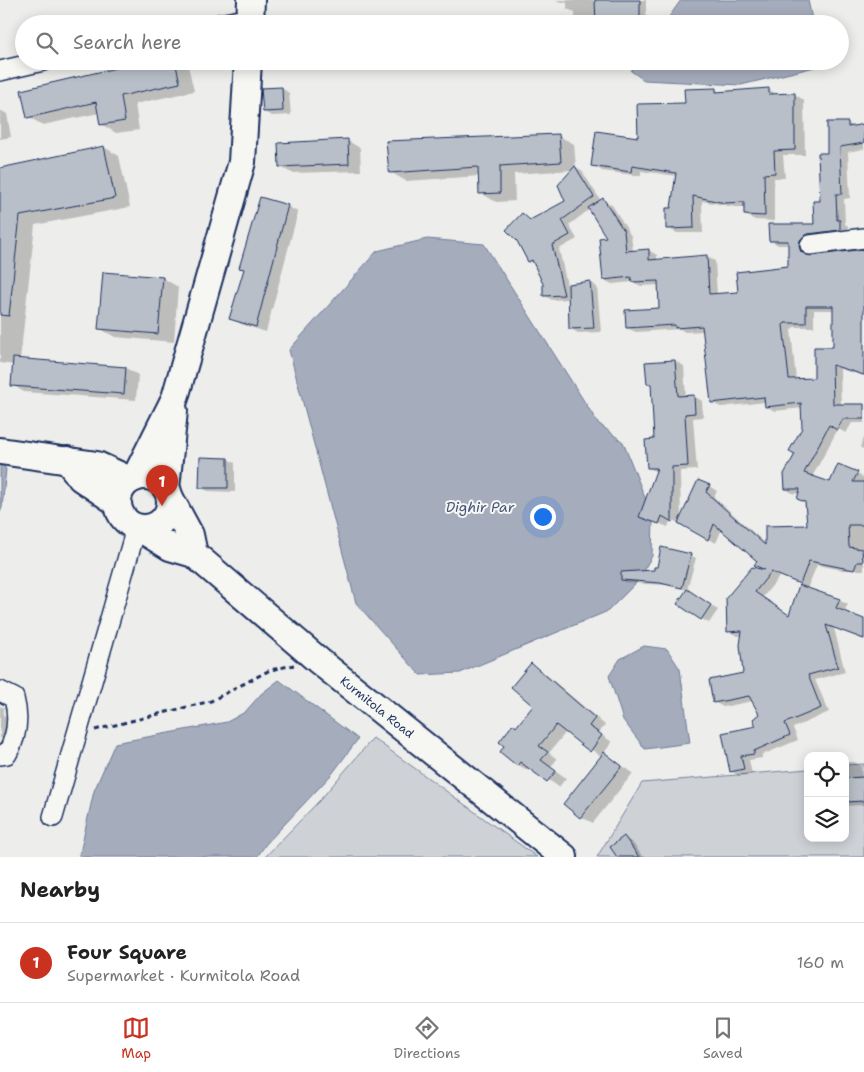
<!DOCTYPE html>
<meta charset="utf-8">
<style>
body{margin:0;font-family:"Shantell Sans",sans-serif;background:#f6f6f6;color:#222}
.controls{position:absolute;right:15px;bottom:15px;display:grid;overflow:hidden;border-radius:10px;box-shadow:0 2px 12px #0003}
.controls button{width:45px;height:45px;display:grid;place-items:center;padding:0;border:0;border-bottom:1px solid #e0e0e0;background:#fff;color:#222;font:25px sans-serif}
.you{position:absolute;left:542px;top:516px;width:18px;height:18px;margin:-12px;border:4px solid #fff;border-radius:50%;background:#1a73e8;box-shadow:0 0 0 8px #1a73e833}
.badge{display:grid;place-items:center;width:32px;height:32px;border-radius:50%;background:#c8321e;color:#fff;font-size:16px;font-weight:700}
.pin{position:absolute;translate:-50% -41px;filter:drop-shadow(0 1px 2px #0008)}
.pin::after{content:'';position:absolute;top:26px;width:18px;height:15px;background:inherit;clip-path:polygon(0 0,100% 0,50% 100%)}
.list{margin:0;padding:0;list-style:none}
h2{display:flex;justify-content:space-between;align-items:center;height:65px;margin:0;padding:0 20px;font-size:21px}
h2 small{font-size:16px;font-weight:400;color:#767676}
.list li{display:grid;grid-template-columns:32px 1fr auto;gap:15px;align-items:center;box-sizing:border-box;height:80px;padding:0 20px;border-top:1px solid #e0e0e0}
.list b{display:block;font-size:19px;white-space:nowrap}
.list p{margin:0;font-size:16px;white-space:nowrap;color:#767676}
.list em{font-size:16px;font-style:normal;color:#767676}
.icon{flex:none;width:28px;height:28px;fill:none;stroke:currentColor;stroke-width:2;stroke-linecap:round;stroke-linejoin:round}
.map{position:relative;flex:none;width:864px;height:857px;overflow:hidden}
.search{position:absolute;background:#fff;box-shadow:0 2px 12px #0003;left:15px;right:15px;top:15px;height:55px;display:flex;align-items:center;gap:12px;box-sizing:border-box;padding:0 18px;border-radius:28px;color:#767676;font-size:19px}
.sheet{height:145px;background:#fff}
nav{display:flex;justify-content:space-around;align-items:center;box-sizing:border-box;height:70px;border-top:1px solid #e0e0e0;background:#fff;font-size:14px;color:#767676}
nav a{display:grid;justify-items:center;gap:2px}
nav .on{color:#c8321e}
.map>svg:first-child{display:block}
</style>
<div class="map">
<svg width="864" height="857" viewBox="0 0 864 857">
<rect width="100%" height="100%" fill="#edeeec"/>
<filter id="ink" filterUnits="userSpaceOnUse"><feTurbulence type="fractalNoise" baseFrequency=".02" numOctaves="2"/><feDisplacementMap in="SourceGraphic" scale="10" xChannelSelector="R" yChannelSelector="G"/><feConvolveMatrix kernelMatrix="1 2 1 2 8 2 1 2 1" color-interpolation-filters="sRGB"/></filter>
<g filter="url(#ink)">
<path fill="#ced2d7" stroke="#74809a" d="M 373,738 L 537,857 L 265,857 L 320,800 Z
M 864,764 L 864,857 L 597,857 L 642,783 L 808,769 L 808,838 L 845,838 L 845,765 Z"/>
<path fill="#a5acbc" stroke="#6e7a96" d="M 681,0 L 808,0 L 813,24 L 664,24 Z
M 638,61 L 822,61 L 823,65 L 741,85 L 644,80 L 631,71 Z
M 427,239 L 484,244 L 598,423 L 623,442 L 653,518 L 652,556 L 636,583 L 608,611 L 460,673 L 420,675 L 356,603 L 289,350 L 377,251 Z
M 0,463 L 6,469 L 2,508 L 0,512 Z
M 644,646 L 667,649 L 680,669 L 690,743 L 645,749 L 623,720 L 609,676 L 620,659 Z
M 279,680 L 358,739 L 332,774 L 266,844 L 257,857 L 79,857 L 94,791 L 115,743 L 227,722 L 245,712 L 261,694 Z"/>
<path fill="#0003" fill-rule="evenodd" d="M 554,0 L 646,0 L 646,24 L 575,24 L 575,12 L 567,9 L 567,3 Z
M 152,61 L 182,61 L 188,65 L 194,91 L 135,104 L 139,130 L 116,133 L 101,124 L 99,113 L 43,125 L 28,117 Z
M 386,61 L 558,61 L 392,64 Z
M 282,88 L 289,93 L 291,115 L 272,116 L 264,112 Z
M 715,89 L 721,93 L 768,89 L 778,95 L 794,94 L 804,100 L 805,155 L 783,155 L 785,178 L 774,178 L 774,221 L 755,220 L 745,215 L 745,207 L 735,207 L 702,201 L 703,233 L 677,233 L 667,228 L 677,176 L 641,171 L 641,176 L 602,171 L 592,165 L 639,138 L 686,104 Z
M 0,110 L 7,114 L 11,137 L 0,139 Z
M 848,123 L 854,127 L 864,126 L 864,149 L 848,152 L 850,198 L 844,199 L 845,224 L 848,226 L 848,234 L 807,251 L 809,256 L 864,251 L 864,376 L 840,369 L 841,405 L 864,405 L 864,423 L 852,423 L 846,433 L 838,429 L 812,477 L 830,484 L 857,474 L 864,478 L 864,570 L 843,570 L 817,565 L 807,589 L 848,604 L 844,612 L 864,620 L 864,640 L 834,628 L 845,672 L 815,680 L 829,712 L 793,728 L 798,740 L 762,755 L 762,758 L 749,760 L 752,774 L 739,776 L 731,771 L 758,727 L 760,714 L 753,701 L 723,707 L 714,702 L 745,674 L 742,636 L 737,636 L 728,631 L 727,598 L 769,573 L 722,529 L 716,543 L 671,519 L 668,527 L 641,516 L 656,472 L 648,467 L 655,440 L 652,386 L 648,384 L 675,361 L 684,366 L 686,397 L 694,396 L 702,401 L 703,417 L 693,418 L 697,470 L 680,471 L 681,520 L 709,486 L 717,491 L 714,497 L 767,545 L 808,527 L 807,504 L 798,499 L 800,493 L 794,494 L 786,489 L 803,428 L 803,408 L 774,411 L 766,406 L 766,402 L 721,407 L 712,403 L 704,331 L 685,332 L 680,329 L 636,332 L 627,328 L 661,309 L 660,285 L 641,286 L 633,282 L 612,284 L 604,280 L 608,237 L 590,209 L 569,225 L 577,239 L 559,249 L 567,285 L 590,282 L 597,287 L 601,332 L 578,333 L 570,328 L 569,299 L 552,300 L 545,296 L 544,284 L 536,265 L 529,261 L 518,240 L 522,215 L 531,221 L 567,201 L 573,170 L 514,174 L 515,201 L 496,202 L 481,193 L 480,176 L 406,181 L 390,172 L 559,136 L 574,144 L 576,167 L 582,171 L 601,201 L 603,200 L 612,205 L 631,236 L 633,251 L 648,250 L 657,255 L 657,260 L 707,257 L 715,261 L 717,295 L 739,293 L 789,267 L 789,245 L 778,245 L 770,240 L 815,225 L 828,154 ZM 814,310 L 834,310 L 834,348 L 815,379 L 796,380 L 791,330 L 794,327 L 814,327 ZM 780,576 L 801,585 L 789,616 L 762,598 Z
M 348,141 L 360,148 L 361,171 L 292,173 L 280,167 Z
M 104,147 L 119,156 L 130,207 L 35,225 L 20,360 L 126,368 L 138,375 L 136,400 L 24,392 L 12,385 L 14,365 L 0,363 L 0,169 Z
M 287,206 L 298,212 L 266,332 L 241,324 L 230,318 L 245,270 L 241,268 Z
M 163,278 L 178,287 L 174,342 L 115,337 L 99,328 Z
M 864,438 L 864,450 L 860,447 Z
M 228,459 L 235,463 L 235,492 L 208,491 L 200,487 Z
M 690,555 L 696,558 L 687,590 L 666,585 L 628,583 L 622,580 L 655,571 Z
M 695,595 L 718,610 L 709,623 L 702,619 Z
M 531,665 L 542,671 L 605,725 L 599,733 L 612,742 L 604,753 L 633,773 L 593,823 L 581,817 L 602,757 L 566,732 L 549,753 L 557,759 L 551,767 L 566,778 L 559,787 L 531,768 L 529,771 L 518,765 L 501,751 L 516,728 L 535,706 Z
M 0,706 L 4,708 L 3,715 L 11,719 L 7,740 L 0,738 Z
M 845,762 L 854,762 L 861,766 L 862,778 L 864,778 L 864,805 L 845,806 Z
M 624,838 L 632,842 L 643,857 L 618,857 Z"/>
<path fill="#b9bfc8" stroke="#1b2f5e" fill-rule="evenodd" d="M 595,0 L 640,0 L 640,24 L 596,24 Z
M 146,61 L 175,61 L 180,83 L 121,96 L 125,121 L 100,125 L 96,102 L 27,118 L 21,90 Z
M 282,87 L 283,111 L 263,112 L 261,88 Z
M 716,88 L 716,92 L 769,88 L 769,94 L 795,93 L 795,150 L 774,151 L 775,173 L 764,174 L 765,216 L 744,215 L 744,202 L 725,203 L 693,196 L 694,228 L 666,229 L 666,208 L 671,208 L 676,173 L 632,166 L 631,172 L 591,166 L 596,131 L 638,137 L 637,104 L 685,103 L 684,89 Z
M 827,122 L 848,122 L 848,127 L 864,124 L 864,143 L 840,147 L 842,194 L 836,194 L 837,220 L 840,220 L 840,230 L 808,234 L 800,240 L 799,246 L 801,252 L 811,256 L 864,249 L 864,375 L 832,365 L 833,404 L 864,404 L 864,419 L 843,419 L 837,430 L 829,425 L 804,473 L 830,482 L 838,464 L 858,472 L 853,482 L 864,482 L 864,525 L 848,525 L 849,547 L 862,549 L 863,562 L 857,562 L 854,570 L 809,561 L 800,584 L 771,572 L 755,592 L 789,615 L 799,585 L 840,599 L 836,608 L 864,619 L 864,639 L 826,625 L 838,667 L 808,675 L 821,708 L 785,723 L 790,735 L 754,751 L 754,754 L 741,756 L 744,769 L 730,772 L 722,733 L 756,726 L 753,719 L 759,714 L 749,696 L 713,703 L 709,680 L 743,673 L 740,645 L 742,631 L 727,632 L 726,598 L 752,567 L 765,570 L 754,565 L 757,561 L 714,524 L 708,540 L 678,523 L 698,480 L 710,485 L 706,492 L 765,545 L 765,526 L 807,525 L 805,502 L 797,499 L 800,489 L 785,489 L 784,474 L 795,454 L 789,451 L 802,428 L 801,403 L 765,407 L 764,397 L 711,403 L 702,326 L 675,328 L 675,325 L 626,328 L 625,310 L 659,308 L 658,281 L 632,282 L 631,277 L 603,280 L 599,238 L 606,237 L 588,208 L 603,198 L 624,231 L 626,251 L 649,249 L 649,260 L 707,255 L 709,294 L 738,292 L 736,272 L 788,266 L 788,241 L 769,241 L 768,224 L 814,224 L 813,201 L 820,201 L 818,153 L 827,153 ZM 806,306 L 833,306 L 833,347 L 814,347 L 814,378 L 789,379 L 783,325 L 785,323 L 806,323 Z
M 559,134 L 561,162 L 500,166 L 500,193 L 479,194 L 478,167 L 389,173 L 386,141 Z
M 348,139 L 349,164 L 279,167 L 278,143 Z
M 104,146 L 115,198 L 20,216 L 9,316 L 0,315 L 0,168 Z
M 575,166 L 594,197 L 562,220 L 570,235 L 552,245 L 564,295 L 543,296 L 543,284 L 532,260 L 528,262 L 517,241 L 506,230 L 522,213 L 530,220 L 565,201 L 558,185 Z
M 260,197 L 288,205 L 256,327 L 229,319 L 244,269 L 239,268 Z
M 103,272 L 163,277 L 158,334 L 98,329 Z
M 590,281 L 594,328 L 569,329 L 568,284 Z
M 13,358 L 126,367 L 124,394 L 11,386 Z
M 675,360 L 678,396 L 694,395 L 695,413 L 685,414 L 688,466 L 672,467 L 672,522 L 662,516 L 659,524 L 639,517 L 657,468 L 647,468 L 645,440 L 654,439 L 651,384 L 647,384 L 645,362 Z
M 200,457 L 228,458 L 228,488 L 199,488 Z
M 661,547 L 691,554 L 682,588 L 660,583 L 621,580 L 621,572 L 654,570 L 654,567 L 657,567 Z
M 687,589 L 711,605 L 701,620 L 677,604 Z
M 531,663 L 595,718 L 589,726 L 602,735 L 590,752 L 556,725 L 539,746 L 548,752 L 541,760 L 556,771 L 547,782 L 520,762 L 517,766 L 500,752 L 504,746 L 499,742 L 513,724 L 516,727 L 533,706 L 511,687 Z
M 604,752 L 622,766 L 580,818 L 563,804 Z
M 864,777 L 864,801 L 845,802 L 845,778 Z
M 624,836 L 639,857 L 617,857 L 610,847 Z"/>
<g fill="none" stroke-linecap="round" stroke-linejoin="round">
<g stroke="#1b2f5e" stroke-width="22">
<path id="street" d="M 220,24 L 250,18
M 0,71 L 43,61
M 810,245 L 864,238
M 0,691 L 14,698 C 19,717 17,737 7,754 L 0,755
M 53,817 L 133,539 L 133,526"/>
</g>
<g stroke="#1b2f5e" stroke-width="30">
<g id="secondary">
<path d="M 250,24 L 251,0"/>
<path d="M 0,451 L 97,465 L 130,480"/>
<path d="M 67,460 L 81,478 L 118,503"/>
<circle cx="144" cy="502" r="26"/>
<path d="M 135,478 L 175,398 L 242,162 L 248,61"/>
<path d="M 166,488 L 174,411"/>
<path d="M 170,498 L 190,535 L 194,554"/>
<path id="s1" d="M 139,528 L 170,547 L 194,554 L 319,661 L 564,857"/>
</g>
</g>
<path stroke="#1b2f5e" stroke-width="3" stroke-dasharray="5 4" stroke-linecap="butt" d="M 95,730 L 211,701 L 270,670 L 294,665"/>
<use href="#street" stroke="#f6f6f2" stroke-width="19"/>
<use href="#secondary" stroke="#f6f6f2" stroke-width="26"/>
</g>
</g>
<g text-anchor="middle" stroke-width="4" stroke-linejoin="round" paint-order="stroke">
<g font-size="12" fill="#1b2f5e" stroke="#f6f6f2">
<text dy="4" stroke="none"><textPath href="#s1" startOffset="300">Kurmitola Road</textPath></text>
</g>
<g font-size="14" font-style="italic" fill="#44547a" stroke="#f6f6f2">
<text x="480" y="512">Dighir Par</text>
</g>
</g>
</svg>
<div class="controls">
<button><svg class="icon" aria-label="locate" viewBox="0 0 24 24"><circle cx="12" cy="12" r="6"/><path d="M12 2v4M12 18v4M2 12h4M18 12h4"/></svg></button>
<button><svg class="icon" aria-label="layers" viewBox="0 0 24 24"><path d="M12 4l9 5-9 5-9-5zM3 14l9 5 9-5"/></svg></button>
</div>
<div class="you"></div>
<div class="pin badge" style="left:162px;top:506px">1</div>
<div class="search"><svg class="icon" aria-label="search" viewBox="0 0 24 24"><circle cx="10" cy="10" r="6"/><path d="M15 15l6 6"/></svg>Search here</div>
</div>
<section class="sheet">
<h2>Nearby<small></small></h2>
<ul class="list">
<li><span class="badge">1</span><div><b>Four Square</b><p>Supermarket · Kurmitola Road</p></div><em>160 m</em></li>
</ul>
</section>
<nav>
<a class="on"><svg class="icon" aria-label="map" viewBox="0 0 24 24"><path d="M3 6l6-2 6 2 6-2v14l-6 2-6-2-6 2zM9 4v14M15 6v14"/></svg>Map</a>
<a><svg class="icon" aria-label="directions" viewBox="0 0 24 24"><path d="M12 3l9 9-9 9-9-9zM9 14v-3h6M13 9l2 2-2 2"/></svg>Directions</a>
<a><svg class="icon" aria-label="saved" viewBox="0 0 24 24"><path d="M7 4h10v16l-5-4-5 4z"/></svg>Saved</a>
</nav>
